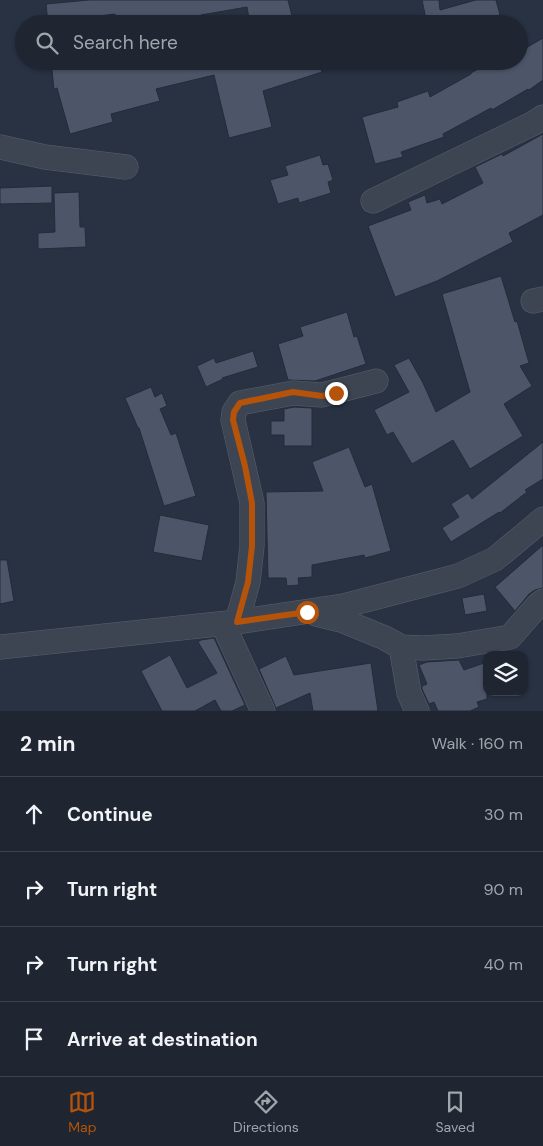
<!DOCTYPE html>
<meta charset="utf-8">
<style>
body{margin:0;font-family:"DM Sans",sans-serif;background:#2c323e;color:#f1f3f6}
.controls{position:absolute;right:15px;bottom:15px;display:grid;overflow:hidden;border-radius:10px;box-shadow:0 1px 4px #0004}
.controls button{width:45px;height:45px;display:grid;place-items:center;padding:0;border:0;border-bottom:1px solid #3c434d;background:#1f2632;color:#f1f3f6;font:25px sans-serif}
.stop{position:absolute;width:15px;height:15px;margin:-11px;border:4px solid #b45309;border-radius:50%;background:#fff}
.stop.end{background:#b45309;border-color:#fff;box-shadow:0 1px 5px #0008}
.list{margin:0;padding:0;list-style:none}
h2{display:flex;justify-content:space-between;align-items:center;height:65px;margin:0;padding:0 20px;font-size:21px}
h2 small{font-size:16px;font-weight:400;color:#a1a5ac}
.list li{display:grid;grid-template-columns:32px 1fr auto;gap:15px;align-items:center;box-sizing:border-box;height:75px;padding:0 20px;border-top:1px solid #3c434d}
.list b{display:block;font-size:19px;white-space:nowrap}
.list em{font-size:16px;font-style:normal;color:#a1a5ac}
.icon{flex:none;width:28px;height:28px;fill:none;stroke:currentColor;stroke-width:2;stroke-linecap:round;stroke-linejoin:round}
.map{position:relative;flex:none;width:543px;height:711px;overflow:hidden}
.search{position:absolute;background:#1f2632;box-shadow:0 1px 4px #0004;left:15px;right:15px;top:15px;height:55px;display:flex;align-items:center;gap:12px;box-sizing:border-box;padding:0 18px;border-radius:28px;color:#a1a5ac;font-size:19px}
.sheet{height:365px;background:#1f2632}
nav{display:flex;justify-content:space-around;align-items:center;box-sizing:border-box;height:70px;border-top:1px solid #3c434d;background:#1f2632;font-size:14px;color:#a1a5ac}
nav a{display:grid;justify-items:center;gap:2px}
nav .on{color:#b45309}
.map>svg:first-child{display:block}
</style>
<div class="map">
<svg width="543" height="711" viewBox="0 0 543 711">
<rect width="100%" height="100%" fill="#293243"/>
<path fill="#4d5669" stroke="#242b3a" d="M 89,0 L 288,0 L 294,24 L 250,24 L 247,7 L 201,15 L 204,24 L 117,24 L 115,14 L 82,18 L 83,24 L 48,24 L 46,4 Z
M 422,0 L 439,0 L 440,10 L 476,0 L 496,0 L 500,15 L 490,17 L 491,21 L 482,24 L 427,24 Z
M 543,38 L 543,80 L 529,90 L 528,89 L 492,110 L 491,108 L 443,134 L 444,137 L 401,152 L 403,157 L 375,164 L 362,117 L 398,107 L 397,102 L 428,91 L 430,97 L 471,74 L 471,73 L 492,61 L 519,61 L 519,52 Z
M 51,61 L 248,61 L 249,66 L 262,61 L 318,61 L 322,72 L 263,91 L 272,127 L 229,138 L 214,75 L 156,89 L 160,101 L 111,114 L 113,122 L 70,134 L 57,88 L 54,89 Z
M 543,134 L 543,215 L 509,233 L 513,242 L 437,281 L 395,297 L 368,226 L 411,210 L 408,202 L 425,195 L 427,203 L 440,199 L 442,204 L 483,183 L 475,167 L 502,154 L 503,156 Z
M 320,155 L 323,165 L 328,164 L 333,180 L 328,182 L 331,193 L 299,203 L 298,198 L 278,204 L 270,180 L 288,175 L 285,166 Z
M 52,186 L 52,203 L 0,204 L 0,188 Z
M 79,192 L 80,227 L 85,227 L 86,247 L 38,249 L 38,233 L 55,232 L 54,193 Z
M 501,276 L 515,322 L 517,321 L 529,363 L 520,366 L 532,386 L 504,404 L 523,436 L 470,469 L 453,440 L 412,464 L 393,432 L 387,435 L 374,410 L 409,392 L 394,365 L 409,358 L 423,383 L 436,412 L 470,392 L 442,294 Z
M 347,312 L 354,337 L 357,336 L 366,364 L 315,381 L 288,380 L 278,344 L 303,336 L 300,327 Z
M 253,351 L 258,367 L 222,378 L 223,379 L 206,387 L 197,366 L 214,358 L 216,363 Z
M 151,387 L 155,397 L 162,393 L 167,406 L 160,409 L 171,435 L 176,433 L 196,496 L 164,506 L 139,428 L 138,428 L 125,398 Z
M 294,407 L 312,408 L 312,446 L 284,446 L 284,435 L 271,435 L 271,421 L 284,421 L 284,409 Z
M 543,442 L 543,479 L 525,490 L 527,492 L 500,513 L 499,512 L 451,542 L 442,528 L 459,517 L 451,504 L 468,493 L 472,499 Z
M 349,447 L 365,487 L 372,484 L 391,551 L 365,558 L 364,555 L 312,565 L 312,577 L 298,578 L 299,585 L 287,586 L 286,578 L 268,578 L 266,492 L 323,491 L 312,462 Z
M 160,515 L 209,525 L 202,561 L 153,552 Z
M 543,545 L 543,588 L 535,590 L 529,594 L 515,611 L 495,587 Z
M 0,560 L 7,560 L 14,601 L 0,604 Z
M 484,594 L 487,611 L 465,615 L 462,598 Z
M 214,638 L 245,705 L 232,711 L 221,711 L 215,700 L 195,711 L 162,711 L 141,671 L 170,655 L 187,688 L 217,673 L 198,642 L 201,640 Z
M 286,656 L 294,675 L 371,663 L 378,711 L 313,711 L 310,693 L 276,708 L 259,669 Z
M 459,660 L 464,670 L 487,662 L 487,699 L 477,702 L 479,707 L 470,711 L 438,711 L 434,702 L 429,704 L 422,689 L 422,686 L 427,684 L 419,665 L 427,662 Z"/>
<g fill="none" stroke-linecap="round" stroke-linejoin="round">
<g stroke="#59606d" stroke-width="25">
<path id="minor" d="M 0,147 L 45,157 L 126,167
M 373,201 L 534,123 L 543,117
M 533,301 L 543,299
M 316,614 L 341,620 L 385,638 L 401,647 L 423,648 L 457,646 L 510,637 L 538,605 L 543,601
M 237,622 L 248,582 L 252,546 L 252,503 L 233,420 L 234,412 L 240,403 L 293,393 L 322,395 L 376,381
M 223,624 L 263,711
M 0,647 L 237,622 L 343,606 L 458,576 L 495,559 L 543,519
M 401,647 L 409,693 L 417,711"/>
</g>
<use href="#minor" stroke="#3d4553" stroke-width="24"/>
</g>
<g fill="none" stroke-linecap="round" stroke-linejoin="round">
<path stroke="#b45309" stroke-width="6" d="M 307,612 L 237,622 L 248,582 L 252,546 L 252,503 L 245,466 L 233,420 L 234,412 L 240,403 L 293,392 L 322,396 L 336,393"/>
</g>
</svg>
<div class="controls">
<button><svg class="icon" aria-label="layers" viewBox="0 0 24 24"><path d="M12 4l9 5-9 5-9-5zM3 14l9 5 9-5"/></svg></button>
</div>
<div class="stop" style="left:307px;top:612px"></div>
<div class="stop end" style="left:336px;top:393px"></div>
<div class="search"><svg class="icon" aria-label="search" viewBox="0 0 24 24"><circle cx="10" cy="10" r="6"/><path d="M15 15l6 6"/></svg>Search here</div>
</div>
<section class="sheet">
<h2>2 min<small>Walk · 160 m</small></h2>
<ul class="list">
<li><svg class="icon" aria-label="ahead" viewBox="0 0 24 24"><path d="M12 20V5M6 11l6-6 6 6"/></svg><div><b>Continue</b></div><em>30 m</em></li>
<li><svg class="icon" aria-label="right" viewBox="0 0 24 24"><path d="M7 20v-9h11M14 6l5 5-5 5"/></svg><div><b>Turn right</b></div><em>90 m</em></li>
<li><svg class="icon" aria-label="right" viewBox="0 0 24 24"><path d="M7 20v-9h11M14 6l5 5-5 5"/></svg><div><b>Turn right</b></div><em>40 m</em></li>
<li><svg class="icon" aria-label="arrive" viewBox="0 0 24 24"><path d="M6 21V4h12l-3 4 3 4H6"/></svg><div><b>Arrive at destination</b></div></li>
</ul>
</section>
<nav>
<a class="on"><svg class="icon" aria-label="map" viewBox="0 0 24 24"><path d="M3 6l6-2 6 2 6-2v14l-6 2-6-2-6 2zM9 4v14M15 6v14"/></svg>Map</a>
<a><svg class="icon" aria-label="directions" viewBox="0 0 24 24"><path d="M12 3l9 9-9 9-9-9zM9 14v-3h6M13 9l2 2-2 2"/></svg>Directions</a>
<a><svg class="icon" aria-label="saved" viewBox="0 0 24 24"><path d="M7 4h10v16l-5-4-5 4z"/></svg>Saved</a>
</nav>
